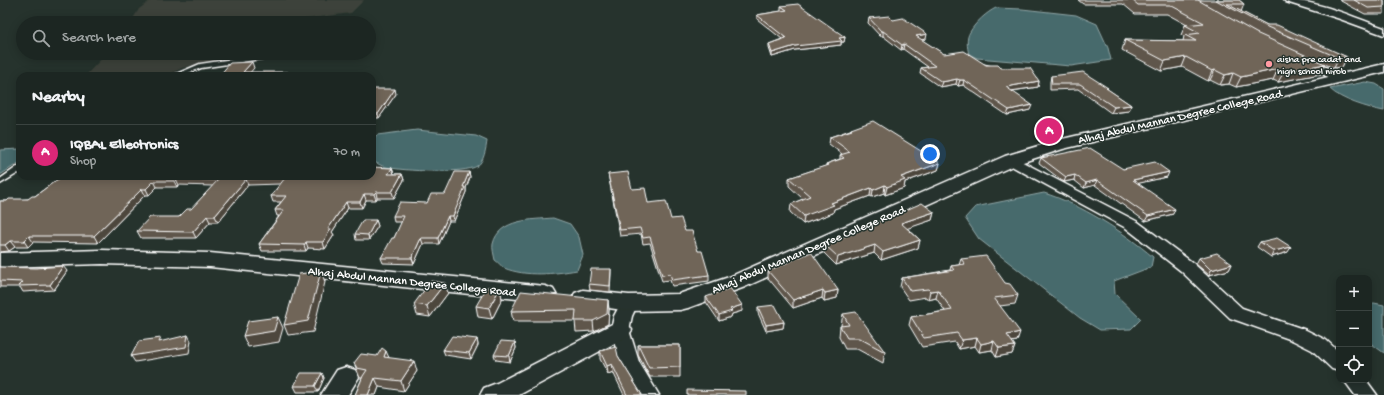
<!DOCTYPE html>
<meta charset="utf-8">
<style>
body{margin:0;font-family:"Gochi Hand",sans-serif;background:#252e2a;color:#f1f3f6}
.controls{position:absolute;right:12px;bottom:12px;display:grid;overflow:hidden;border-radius:8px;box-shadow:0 2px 10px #0003}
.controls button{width:36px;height:36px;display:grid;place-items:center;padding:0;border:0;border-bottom:1px solid #3a4340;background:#1c2622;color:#f1f3f6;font:20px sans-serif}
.you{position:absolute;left:930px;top:154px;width:14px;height:14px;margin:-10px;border:3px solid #fff;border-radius:50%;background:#1a73e8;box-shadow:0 0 0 6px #1a73e833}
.badge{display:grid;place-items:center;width:26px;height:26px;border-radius:50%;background:#db2777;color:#fff;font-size:13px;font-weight:700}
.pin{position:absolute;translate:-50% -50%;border:2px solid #fff;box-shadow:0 1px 4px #0006}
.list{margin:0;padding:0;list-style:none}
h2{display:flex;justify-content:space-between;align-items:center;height:52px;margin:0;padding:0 16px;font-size:17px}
h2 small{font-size:13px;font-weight:400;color:#a0a5a5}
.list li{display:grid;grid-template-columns:26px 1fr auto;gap:12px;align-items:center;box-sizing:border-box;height:56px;padding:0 16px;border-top:1px solid #3a4340}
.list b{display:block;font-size:15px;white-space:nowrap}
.list p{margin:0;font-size:13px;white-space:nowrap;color:#a0a5a5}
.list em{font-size:13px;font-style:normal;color:#a0a5a5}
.icon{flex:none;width:22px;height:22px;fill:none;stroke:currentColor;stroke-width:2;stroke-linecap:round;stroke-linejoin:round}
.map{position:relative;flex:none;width:1384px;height:395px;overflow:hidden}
.search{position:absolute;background:#1c2622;box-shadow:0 2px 10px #0003;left:16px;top:16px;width:360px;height:44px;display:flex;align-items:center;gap:10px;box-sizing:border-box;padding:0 14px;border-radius:22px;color:#a0a5a5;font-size:15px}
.panel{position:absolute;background:#1c2622;box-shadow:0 2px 10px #0003;left:16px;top:72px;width:360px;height:108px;border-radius:12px}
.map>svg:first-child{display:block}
</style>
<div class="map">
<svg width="1384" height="395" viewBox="0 0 1384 395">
<rect width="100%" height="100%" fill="#26332d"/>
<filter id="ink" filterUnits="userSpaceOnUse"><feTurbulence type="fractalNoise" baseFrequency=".025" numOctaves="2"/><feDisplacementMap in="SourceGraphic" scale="8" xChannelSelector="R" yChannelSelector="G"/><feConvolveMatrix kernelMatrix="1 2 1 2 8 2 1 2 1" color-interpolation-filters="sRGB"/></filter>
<g filter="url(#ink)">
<path fill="#3c423a" d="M 151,0 L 364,0 L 351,13 L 290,21 L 286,23 L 130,23 L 139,9 Z
M 107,53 L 243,53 L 223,59 L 182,68 L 166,76 L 85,76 Z"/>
<path fill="#466a6c" stroke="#90a6a7" d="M 996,8 L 1022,9 L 1076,15 L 1097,24 L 1108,48 L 1111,60 L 1071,66 L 977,58 L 969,54 C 967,47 966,38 970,32 C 975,23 987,12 996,8 Z
M 1365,82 L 1376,84 L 1384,89 L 1384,111 C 1368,108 1341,100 1330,89 Z
M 417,130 L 476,136 L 487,141 C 486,148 484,162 477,166 C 466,174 401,171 386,167 C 381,166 377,163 372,161 L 372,140 L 377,135 Z
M 20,149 L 20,162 L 0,175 L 0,150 Z
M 1044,193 C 1080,204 1124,232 1153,257 L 1151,267 L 1114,281 L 1115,294 L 1141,319 L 1131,329 L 1100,330 L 1080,318 L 979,239 L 965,218 L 975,207 Z
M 553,218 L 570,224 L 579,237 L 583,255 L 577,270 C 554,274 526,277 504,268 C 501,266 498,262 495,260 C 494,255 492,248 493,244 C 499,218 533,220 553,218 Z
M 1374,303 L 1384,305 L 1384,353 L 1369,342 L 1369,304 Z"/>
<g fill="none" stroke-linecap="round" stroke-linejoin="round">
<g stroke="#fff" stroke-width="3">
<path id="service" d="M 273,53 L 281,53 L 274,57 L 201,68 L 181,76 L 172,76 L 200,64 Z
M 17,167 L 20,167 L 20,172 L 0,184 L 0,179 Z"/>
</g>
<g stroke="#fff" stroke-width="3">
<path id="minor" d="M 1284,0 C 1317,0 1353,17 1384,28 L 1384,35 L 1340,19 L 1286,2 Z
M 1303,58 L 1345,75 L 1347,78 L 1345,81 L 1337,81 L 1299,63 L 1297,61 L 1299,59 Z
M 1011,156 L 1138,222 L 1193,263 L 1242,308 L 1306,330 L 1326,340 L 1339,352 L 1339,371 L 1332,369 L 1312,350 L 1292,340 L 1230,318 L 1181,271 L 1126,228 L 1006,163 L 1004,160 L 1006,157 Z
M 629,297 L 635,299 L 638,303 L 632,316 L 629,330 L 639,362 L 659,395 L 639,395 L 620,363 L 611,330 L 614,316 L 623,299 Z
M 1344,380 L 1366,380 L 1377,395 L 1355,395 Z"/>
</g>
<g stroke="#fff" stroke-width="3">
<path id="tertiary" d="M 1384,64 L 1384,72 L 1063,149 L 1017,164 L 745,287 L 688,308 L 680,310 L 629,311 L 575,303 L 572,298 L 575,293 L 583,290 L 629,295 L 679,294 L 729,277 L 1005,156 L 1058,140 Z
M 102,250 L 210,253 L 545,286 L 553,289 L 556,294 L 553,299 L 545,302 L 210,267 L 102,264 L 0,267 L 0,253 Z
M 620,321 L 628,324 L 632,330 L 628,336 L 519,395 L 480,395 L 484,388 L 497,383 L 612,324 Z
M 346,367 L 355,370 L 359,377 L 348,395 L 321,395 L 337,370 Z"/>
</g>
<use href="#service" fill="#26332d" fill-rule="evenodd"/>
<use href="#minor" fill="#26332d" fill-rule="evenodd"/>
<use href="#tertiary" fill="#26332d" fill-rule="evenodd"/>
</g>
<path fill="#5f574c" stroke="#fff" d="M 1078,0 L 1239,0 L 1244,4 L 1241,12 L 1267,25 L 1347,57 L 1342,67 L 1334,68 L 1320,62 L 1320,74 L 1278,82 L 1273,80 L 1236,87 L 1229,84 L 1220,85 L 1210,80 L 1208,81 L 1182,67 L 1161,71 L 1122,50 L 1125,40 L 1183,41 L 1184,36 L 1181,35 L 1185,25 L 1187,25 L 1167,14 L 1135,14 L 1123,4 L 1083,4 Z
M 1339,0 L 1384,0 L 1384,14 L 1365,14 Z
M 781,6 L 845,37 L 844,42 L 841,42 L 841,45 L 795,50 L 772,57 L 769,48 L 769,44 L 782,39 L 757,19 L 757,15 L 782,11 L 781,11 Z
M 869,18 L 893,20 L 926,39 L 921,40 L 944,54 L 1001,68 L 1039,81 L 1038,87 L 1012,91 L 1030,110 L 1007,115 L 963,85 L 958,86 L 956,84 L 940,87 L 920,73 L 921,68 L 928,67 L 903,49 L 901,50 L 883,36 L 880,36 L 868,23 Z
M 1051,76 L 1108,88 L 1107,89 L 1131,105 L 1129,111 L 1111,113 L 1078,89 L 1050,90 L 1050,82 Z
M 372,89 L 396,94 L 379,118 L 372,118 Z
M 851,129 L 940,163 L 938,170 L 905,182 L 904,188 L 885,195 L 884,193 L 872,197 L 870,196 L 834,209 L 833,213 L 803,224 L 790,212 L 791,204 L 803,199 L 789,186 L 789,178 L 826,166 L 826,164 L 840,159 L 840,155 L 842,154 L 829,144 L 830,137 L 850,130 Z
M 1041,158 L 1123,169 L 1167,177 L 1138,183 L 1173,214 L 1145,221 L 1095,185 L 1084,188 L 1074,180 L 1064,182 L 1039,163 Z
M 392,168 L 394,174 L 402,174 L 404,180 L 394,198 L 377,198 L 376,200 L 366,200 L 362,208 L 348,208 L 332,232 L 334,235 L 325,249 L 308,248 L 306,251 L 262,251 L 259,244 L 279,216 L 277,216 L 275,210 L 281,202 L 273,202 L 271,196 L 280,184 L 248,185 L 218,222 L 210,222 L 196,238 L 141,238 L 137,231 L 179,217 L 191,209 L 213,186 L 179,185 L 177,187 L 157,187 L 149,195 L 145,195 L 98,243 L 33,242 L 28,247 L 15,247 L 9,251 L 0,252 L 0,201 L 7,201 L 28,199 L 35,196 L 58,179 Z
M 469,172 L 470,177 L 466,188 L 466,192 L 454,221 L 449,221 L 439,244 L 423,244 L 414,264 L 383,263 L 381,258 L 394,238 L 402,222 L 394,222 L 393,216 L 427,203 L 445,194 Z
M 608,174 L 632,189 L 648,203 L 671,219 L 685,231 L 698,251 L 709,275 L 709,281 L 672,286 L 670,280 L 662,281 L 650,243 L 643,244 L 641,234 L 620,236 L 609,179 Z
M 934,212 L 932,220 L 907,228 L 920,240 L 918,248 L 881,260 L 874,253 L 836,265 L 824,253 L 825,245 Z
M 376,220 L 378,226 L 369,240 L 356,240 L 355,234 Z
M 1260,242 L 1288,252 L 1271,257 L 1257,247 Z
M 1199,258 L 1232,264 L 1229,270 L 1209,275 L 1196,264 Z
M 961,259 L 1005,283 L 1018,295 L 1015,304 L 1000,306 L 1017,341 L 1012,342 L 1015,346 L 1012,354 L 996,357 L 992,350 L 979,352 L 975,346 L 959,349 L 955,342 L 922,347 L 909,325 L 911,317 L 945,311 L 936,298 L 928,300 L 926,297 L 909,300 L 900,287 L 902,278 L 950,270 L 951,266 L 959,265 Z
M 0,267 L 67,271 L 54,290 L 23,292 L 20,287 L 0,287 Z
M 611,269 L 611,274 L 610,292 L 590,290 L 589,284 Z
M 768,271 L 838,290 L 837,298 L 824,301 L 822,298 L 793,308 L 768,278 Z
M 500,288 L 502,299 L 492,319 L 478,317 L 476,306 Z
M 448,293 L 430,317 L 417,315 L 414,304 Z
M 706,297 L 742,311 L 732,314 L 731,317 L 719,321 L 706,302 Z
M 608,300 L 609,310 L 608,324 L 594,331 L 576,332 L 575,321 L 513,321 L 511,311 Z
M 758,307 L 784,322 L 783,328 L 766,331 L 758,313 Z
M 843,314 L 885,352 L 883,363 L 857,349 L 845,349 L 839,337 L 840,326 L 842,326 L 841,325 Z
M 477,339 L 478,345 L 471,359 L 445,355 L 443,350 Z
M 515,342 L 516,348 L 510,362 L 496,360 L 494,355 Z
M 638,345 L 680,345 L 680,377 L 650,377 L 638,355 Z
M 600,351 L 618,356 L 642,395 L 624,395 L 613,372 L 608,374 L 600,359 Z
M 389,358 L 417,371 L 404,391 L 379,387 L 376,395 L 355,395 L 362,378 L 360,378 L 354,363 Z
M 322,373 L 324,378 L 318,392 L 297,392 L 294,386 Z"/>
<path fill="#4e473e" stroke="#fff" d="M 881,31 L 883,31 L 883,36 L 880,36 Z
M 927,34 L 926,39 L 915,41 L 916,36 Z
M 845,37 L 844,42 L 841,42 L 841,45 L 795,50 L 772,57 L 772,53 L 795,46 Z
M 904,44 L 903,49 L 901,50 L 902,45 Z
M 1186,57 L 1182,67 L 1161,71 L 1165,61 Z
M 1347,57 L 1342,67 L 1334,68 L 1339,58 Z
M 252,62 L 254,68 L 247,76 L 243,72 Z
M 1325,64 L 1320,74 L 1278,82 L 1284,72 Z
M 1278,69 L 1273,80 L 1236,87 L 1241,77 Z
M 1215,70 L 1210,80 L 1208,81 L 1212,71 Z
M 288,72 L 290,76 L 285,76 Z
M 1233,73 L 1229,84 L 1220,85 L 1225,75 Z
M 957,79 L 956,84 L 940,87 L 942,82 Z
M 960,80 L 964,80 L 963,85 L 958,86 Z
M 1039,81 L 1038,87 L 1004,92 L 1006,87 Z
M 395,89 L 396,94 L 379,118 L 378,114 Z
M 1032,105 L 1030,110 L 1007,115 L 1009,110 Z
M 1131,105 L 1129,111 L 1111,113 L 1114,107 Z
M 940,163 L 938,170 L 905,182 L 904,188 L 885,195 L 887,187 L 901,177 Z
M 392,168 L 394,174 L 390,180 L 388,174 Z
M 469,172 L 470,177 L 466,188 L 466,192 L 454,221 L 453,216 L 463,187 Z
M 1169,172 L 1167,177 L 1131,185 L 1133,180 Z
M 402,174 L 404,180 L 394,198 L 392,192 Z
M 1075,175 L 1074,180 L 1064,182 L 1066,177 Z
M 176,179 L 179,185 L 177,187 L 174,181 Z
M 246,179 L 248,185 L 218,222 L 215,216 Z
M 1097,180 L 1095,185 L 1084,188 L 1086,183 Z
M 154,181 L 157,187 L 149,195 L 146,189 Z
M 885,185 L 884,193 L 872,197 L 873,190 Z
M 871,188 L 870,196 L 834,209 L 833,213 L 803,224 L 804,216 L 831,203 Z
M 142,189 L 145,195 L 98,243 L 94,236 Z
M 376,192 L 377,198 L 376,200 L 374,194 Z
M 364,194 L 366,200 L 362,208 L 360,202 Z
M 346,202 L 348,208 L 332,232 L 334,235 L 325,249 L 323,242 L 328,229 Z
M 1175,209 L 1173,214 L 1145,221 L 1148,216 Z
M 934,212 L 932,220 L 900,231 L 901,223 Z
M 207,216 L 210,222 L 196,238 L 193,232 Z
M 448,216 L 449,221 L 439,244 L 438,238 Z
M 376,220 L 378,226 L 369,240 L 368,235 Z
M 29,236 L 33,242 L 28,247 L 24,241 Z
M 421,238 L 423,244 L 414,264 L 412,258 Z
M 920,240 L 918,248 L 881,260 L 883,252 Z
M 10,241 L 15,247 L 9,251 L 5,245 Z
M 306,242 L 308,248 L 306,251 L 304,245 Z
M 875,245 L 874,253 L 836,265 L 838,257 Z
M 1291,247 L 1288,252 L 1271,257 L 1274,251 Z
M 1232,264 L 1229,270 L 1209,275 L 1211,270 Z
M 63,266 L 67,271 L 54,290 L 50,285 Z
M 321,271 L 325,282 L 313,332 L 288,335 L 284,325 Z
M 445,283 L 448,293 L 430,317 L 427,306 Z
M 500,288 L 502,299 L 492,319 L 489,308 Z
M 823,290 L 822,298 L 793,308 L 793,300 Z
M 838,290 L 837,298 L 824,301 L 825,293 Z
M 938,290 L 936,298 L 928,300 L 930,291 Z
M 608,300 L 609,310 L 608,324 L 594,331 L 593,321 Z
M 742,305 L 742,311 L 732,314 L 731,317 L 719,321 L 719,315 L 730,309 Z
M 278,317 L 283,328 L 279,342 L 248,347 L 243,336 Z
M 784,322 L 783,328 L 766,331 L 766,325 Z
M 1020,332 L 1017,341 L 1004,343 L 1007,335 Z
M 188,335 L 191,341 L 189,353 L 135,362 L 131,356 Z
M 977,338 L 975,346 L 959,349 L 962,340 Z
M 477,339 L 478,345 L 471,359 L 469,353 Z
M 994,341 L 992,350 L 979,352 L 981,344 Z
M 515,342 L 516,348 L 510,362 L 509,356 Z
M 1015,346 L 1012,354 L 996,357 L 999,348 Z
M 386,351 L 390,360 L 384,357 Z
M 414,361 L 417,371 L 404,391 L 401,381 Z
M 612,364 L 613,372 L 608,374 L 607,366 Z
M 322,373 L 324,378 L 318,392 L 315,386 Z
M 375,378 L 379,387 L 376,395 L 368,395 Z"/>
<path fill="#6f6558" stroke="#fff" d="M 1132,0 L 1198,0 L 1256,33 L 1325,64 L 1284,72 L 1278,69 L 1241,77 L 1233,73 L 1225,75 L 1215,70 L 1212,71 L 1186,57 L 1165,61 L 1125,40 L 1196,41 L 1185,35 L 1200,33 L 1185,25 L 1204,23 L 1170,5 L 1138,5 Z
M 1216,0 L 1239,0 L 1244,4 L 1227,4 L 1267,25 L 1277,25 L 1347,57 L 1339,58 L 1265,26 Z
M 1354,0 L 1384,0 L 1384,7 L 1368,8 Z
M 798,4 L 845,37 L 839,38 L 842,41 L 795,46 L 772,53 L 769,44 L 786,38 L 757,15 L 787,10 L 781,6 Z
M 889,16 L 893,20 L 903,18 L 927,34 L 916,36 L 944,54 L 964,51 L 986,65 L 998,65 L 1001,68 L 1030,68 L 1039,81 L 1006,87 L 1032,105 L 1009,110 L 964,80 L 960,80 L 957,79 L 942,82 L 921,68 L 935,66 L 904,44 L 902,45 L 883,31 L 881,31 L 869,18 Z
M 252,62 L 243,72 L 288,72 L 285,76 L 219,76 L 230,63 Z
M 1083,72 L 1108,88 L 1106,88 L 1131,105 L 1114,107 L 1080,84 L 1052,84 L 1051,76 Z
M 372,89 L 395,89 L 378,114 L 372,114 Z
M 873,121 L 940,163 L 901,177 L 905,180 L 887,187 L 885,185 L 873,190 L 871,188 L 831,203 L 834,205 L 804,216 L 791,204 L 810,196 L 789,178 L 828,165 L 826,164 L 844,158 L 840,155 L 850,152 L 830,137 L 852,130 L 851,129 Z
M 1090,148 L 1123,169 L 1155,162 L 1169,172 L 1133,180 L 1175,209 L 1148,216 L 1097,180 L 1086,183 L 1075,175 L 1066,177 L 1041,158 Z
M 372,167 L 392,168 L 388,174 L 402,174 L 392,192 L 376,192 L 374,194 L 364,194 L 360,202 L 346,202 L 328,229 L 331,229 L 323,242 L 306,242 L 304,245 L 259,244 L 284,210 L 275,210 L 286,196 L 271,196 L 285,178 L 246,179 L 215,216 L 207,216 L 193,232 L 137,231 L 150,217 L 179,217 L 187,209 L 191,209 L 218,180 L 176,179 L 174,181 L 154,181 L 146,189 L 142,189 L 94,236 L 29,236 L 24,241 L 10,241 L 5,245 L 0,245 L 0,201 L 7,201 L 9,199 L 28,199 L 32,196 L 35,196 L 58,179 L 62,179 L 66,176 L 372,176 Z
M 455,172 L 469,172 L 463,187 L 465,187 L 453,216 L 448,216 L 438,238 L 421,238 L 412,258 L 381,258 L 392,238 L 394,238 L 404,216 L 393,216 L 400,202 L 427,203 L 431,194 L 445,194 Z
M 628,172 L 632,189 L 645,188 L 648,203 L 666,201 L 671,219 L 681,218 L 685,231 L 692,231 L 698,251 L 702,251 L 709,275 L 672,280 L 670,274 L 662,275 L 650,237 L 643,238 L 640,228 L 620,230 L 608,174 Z
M 922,203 L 934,212 L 901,223 L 920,240 L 883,252 L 875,245 L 838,257 L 825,245 Z
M 363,220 L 376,220 L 368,235 L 355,234 Z
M 1277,238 L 1291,247 L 1274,251 L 1260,242 Z
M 811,252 L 838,290 L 825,293 L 823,290 L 793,300 L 768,271 Z
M 1217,253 L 1232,264 L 1211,270 L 1199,258 Z
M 986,256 L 1005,283 L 1010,284 L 1018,295 L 994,298 L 1020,332 L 1007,335 L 1015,346 L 999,348 L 994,341 L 981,344 L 977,338 L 962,340 L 957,333 L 924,338 L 911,317 L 952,310 L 938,290 L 930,291 L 928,289 L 910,291 L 902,278 L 954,270 L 951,266 L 965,264 L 961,259 Z
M 63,266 L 50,285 L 19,286 L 23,282 L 0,281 L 0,267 L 36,268 Z
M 591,269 L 611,269 L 610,286 L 589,284 Z
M 321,271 L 308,321 L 284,325 L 299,274 Z
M 431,281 L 445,283 L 427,306 L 414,304 Z
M 487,287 L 500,288 L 489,308 L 476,306 Z
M 730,288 L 742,305 L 730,309 L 732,311 L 719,315 L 706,297 Z
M 521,291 L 608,300 L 607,314 L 593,321 L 575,321 L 576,310 L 511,311 Z
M 775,305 L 784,322 L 766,325 L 758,307 Z
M 856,312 L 885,352 L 859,338 L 847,338 L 840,326 L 849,325 L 843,314 Z
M 278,317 L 274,331 L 243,336 L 248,321 Z
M 188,335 L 186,347 L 131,356 L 139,341 L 161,338 L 159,342 Z
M 452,336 L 477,339 L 469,353 L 443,350 Z
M 501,341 L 515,342 L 509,356 L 494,355 Z
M 638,345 L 680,345 L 680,367 L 649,368 Z
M 616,347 L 618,356 L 642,395 L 627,395 L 612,364 L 607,366 L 600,351 Z
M 382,348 L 386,351 L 384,357 L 414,361 L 401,381 L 375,378 L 368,395 L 355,395 L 363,376 L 367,370 L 357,368 L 354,363 L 361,354 L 377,356 Z
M 301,373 L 322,373 L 315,386 L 294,386 Z
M 687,390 L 746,391 L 746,395 L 687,395 Z"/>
</g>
<circle fill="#ff9aa2" stroke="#26332d" stroke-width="1.5" cx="1269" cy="64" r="4"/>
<g text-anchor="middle" stroke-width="3" stroke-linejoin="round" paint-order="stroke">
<g font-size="10" fill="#fff" stroke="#26332d" text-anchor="start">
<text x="1277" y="62">aisha pre cadat and<tspan x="1277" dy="12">high school nirob</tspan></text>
</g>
<g font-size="12" fill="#fff" stroke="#26332d">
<text transform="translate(1180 116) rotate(-13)" y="4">Alhaj Abdul Mannan Degree College Road</text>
<text transform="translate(808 249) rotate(-23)" y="4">Alhaj Abdul Mannan Degree College Road</text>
<text transform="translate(412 281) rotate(6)" y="4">Alhaj Abdul Mannan Degree College Road</text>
</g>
</g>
</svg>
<div class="controls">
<button>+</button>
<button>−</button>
<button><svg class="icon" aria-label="locate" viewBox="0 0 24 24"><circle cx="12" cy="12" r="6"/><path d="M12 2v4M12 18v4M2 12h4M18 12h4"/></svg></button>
</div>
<div class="you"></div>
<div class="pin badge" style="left:1049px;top:131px">A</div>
<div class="search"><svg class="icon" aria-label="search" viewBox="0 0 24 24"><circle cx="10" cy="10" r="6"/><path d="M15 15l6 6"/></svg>Search here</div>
<section class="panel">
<h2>Nearby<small></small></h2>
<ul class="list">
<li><span class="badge">A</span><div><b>IQBAL Ellectronics</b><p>Shop</p></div><em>70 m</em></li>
</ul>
</section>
</div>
